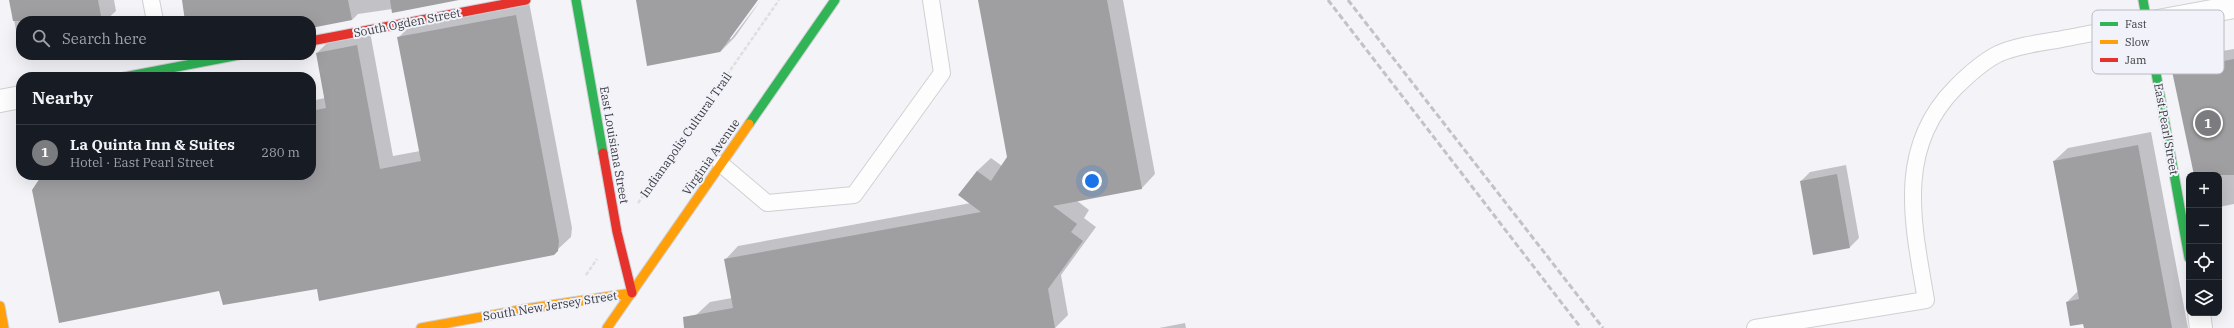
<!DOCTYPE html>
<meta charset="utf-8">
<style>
body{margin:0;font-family:"IBM Plex Serif",serif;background:#20242c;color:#f1f3f6}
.controls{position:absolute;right:12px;bottom:12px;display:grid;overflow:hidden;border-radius:8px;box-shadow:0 4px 16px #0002}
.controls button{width:36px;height:36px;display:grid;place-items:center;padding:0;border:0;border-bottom:1px solid #363941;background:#171b24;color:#f1f3f6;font:20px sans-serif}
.you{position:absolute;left:1092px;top:181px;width:14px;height:14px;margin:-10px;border:3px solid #fff;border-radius:50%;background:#1a73e8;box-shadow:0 0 0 6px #1a73e833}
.badge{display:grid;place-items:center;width:26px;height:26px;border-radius:50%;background:#7b7c80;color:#fff;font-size:13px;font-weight:700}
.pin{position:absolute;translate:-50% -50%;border:2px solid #fff;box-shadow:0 1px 4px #0006}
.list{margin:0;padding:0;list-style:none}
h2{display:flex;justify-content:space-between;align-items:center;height:52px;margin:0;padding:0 16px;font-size:17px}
h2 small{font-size:13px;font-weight:400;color:#9ea1a6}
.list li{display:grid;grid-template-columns:26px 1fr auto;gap:12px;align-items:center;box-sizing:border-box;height:56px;padding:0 16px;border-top:1px solid #363941}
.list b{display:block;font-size:15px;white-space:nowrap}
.list p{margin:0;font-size:13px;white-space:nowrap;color:#9ea1a6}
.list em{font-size:13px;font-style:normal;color:#9ea1a6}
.icon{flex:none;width:22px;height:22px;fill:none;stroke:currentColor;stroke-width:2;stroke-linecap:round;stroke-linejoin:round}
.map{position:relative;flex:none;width:2234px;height:328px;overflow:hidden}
.search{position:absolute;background:#171b24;box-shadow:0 4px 16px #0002;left:16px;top:16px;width:300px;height:44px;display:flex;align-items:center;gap:10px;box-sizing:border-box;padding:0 14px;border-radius:16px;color:#9ea1a6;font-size:15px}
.panel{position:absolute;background:#171b24;box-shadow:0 4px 16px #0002;left:16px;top:72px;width:300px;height:108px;border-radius:16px}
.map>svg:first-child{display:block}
</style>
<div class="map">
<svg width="2234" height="328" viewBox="0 0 2234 328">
<rect width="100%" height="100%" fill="#f3f3f8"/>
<path fill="#0003" d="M 10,0 L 114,0 L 116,11 L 105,21 L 21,21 L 21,39 L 18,40 Z
M 183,0 L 454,0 L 358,14 L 352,20 L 311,21 L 186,21 Z
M 637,0 L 757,0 L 729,39 L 731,39 L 761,0 L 735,37 L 720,52 Z
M 979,0 L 1123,0 L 1155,174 L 1142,188 L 1076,200 L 1089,210 L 1084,218 L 1096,227 L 1061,275 L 1068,315 L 1055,328 L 699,328 L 696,315 L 710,302 L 732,298 L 725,260 L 738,246 L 971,203 L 960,195 L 977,171 L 991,158 L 1002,166 L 1008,157 Z
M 529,2 L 572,228 L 571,237 L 557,250 L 318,288 L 220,290 L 43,175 L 311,175 L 311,101 L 325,98 L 317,53 L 330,40 L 370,32 L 393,156 L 420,151 L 398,38 L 412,24 Z
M 2234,49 L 2234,204 L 2219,207 L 2219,175 L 2195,175 L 2173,71 L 2187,57 Z
M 2151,132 L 2188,328 L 2085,328 L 2084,323 L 2067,302 L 2078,291 L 2054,161 L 2068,148 Z
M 1846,165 L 1859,238 L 1850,247 L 1801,181 L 1810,172 Z
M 1185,323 L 1186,328 L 1159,328 Z"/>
<path fill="#9f9ea0" d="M 9,0 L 98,0 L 102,21 L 13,21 Z
M 182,0 L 348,0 L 352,20 L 311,28 L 311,21 L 185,21 Z
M 390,0 L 459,0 L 392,13 Z
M 636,0 L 758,0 L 720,52 L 647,66 Z
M 978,0 L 1107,0 L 1142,189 L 1053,206 L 1077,224 L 1071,232 L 1083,241 L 1048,289 L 1055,328 L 684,328 L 683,317 L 733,308 L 724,259 L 981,212 L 958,195 L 977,171 L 991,181 L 1007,157 Z
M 516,15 L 559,241 L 558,251 L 554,255 L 319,301 L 317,289 L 223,305 L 219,291 L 59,323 L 32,190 L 42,175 L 311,175 L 311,111 L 326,108 L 316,53 L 357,45 L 380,169 L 421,161 L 397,37 Z
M 2234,59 L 2234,175 L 2194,175 L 2172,71 Z
M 2138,145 L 2172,328 L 2084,328 L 2083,324 L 2070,326 L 2066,302 L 2079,299 L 2053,161 Z
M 1837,174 L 1850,248 L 1813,255 L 1800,181 Z"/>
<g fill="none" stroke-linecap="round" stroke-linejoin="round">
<g stroke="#d0d0d3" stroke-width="18">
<path id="lane" d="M 151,0 L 155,21
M 721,164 L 767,203 L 854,195 L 942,73 L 931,0
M 1755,328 L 1926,300 C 1913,224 1895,149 1955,88 C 1968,75 1982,62 1998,54 C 2016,46 2038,43 2057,40 C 2087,34 2117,29 2147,23"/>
</g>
<g stroke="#d0d0d3" stroke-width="24">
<path id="street" d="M 2147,23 L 2234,7
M 0,101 L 21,97
M 2199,313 L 2201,328"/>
</g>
<g stroke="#d0d0d3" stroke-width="11">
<path id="fast" d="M 576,0 L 603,153
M 2143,0 L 2189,258
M 124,77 L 239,55
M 749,124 L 835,0"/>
</g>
<g stroke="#d0d0d3" stroke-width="11">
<path id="slow" d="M 0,306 L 4,328
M 421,328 L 525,309 L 632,293
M 607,328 L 749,124"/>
</g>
<g stroke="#d0d0d3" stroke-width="11">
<path id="jam" d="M 311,41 L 526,0
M 603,153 L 617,232 L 632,293"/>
</g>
<path stroke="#dfdfe0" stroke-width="2.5" stroke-dasharray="4 2" stroke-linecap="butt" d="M 638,203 L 779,0
M 586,275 L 597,259"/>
<use href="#lane" stroke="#fdfdfe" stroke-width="16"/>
<use href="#street" stroke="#fdfdfe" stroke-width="22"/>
<use href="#fast" stroke="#30b455" stroke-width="9"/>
<use href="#slow" stroke="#ff9f0a" stroke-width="9"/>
<use href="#jam" stroke="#e5322d" stroke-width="9"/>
<path stroke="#c3c3c4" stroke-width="3" stroke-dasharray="6 3" stroke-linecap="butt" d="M 1328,0 L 1581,328
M 1348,0 L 1603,328"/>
</g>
<g text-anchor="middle" stroke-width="4" stroke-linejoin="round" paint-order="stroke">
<g font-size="12" fill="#3b3c3f" stroke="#f1f2fa">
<text transform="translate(407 23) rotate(-11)" y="4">South Ogden Street</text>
<text transform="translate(2166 129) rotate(80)" y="4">East Pearl Street</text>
<text transform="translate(686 135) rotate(-55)" y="4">Indianapolis Cultural Trail</text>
<text transform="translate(614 145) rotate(80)" y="4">East Louisiana Street</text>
<text transform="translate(711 157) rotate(-55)" y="4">Virginia Avenue</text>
<text transform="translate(550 306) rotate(-9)" y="4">South New Jersey Street</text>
</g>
</g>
<rect x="2092" y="10" width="132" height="64" rx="6" fill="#f1f2fa" stroke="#babbc2" stroke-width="1"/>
<rect x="2100" y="22" width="18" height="4" fill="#30b455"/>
<rect x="2100" y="40" width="18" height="4" fill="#ff9f0a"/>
<rect x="2100" y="58" width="18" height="4" fill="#e5322d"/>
<g font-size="11" fill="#3b3c3f">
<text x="2125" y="28">Fast</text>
<text x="2125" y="46">Slow</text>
<text x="2125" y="64">Jam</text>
</g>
</svg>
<div class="controls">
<button>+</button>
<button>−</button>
<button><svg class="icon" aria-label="locate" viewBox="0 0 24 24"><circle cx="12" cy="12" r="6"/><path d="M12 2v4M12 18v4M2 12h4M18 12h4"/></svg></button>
<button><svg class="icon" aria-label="layers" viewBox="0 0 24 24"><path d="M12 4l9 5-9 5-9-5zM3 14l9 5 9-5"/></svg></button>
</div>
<div class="you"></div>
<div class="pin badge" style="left:2208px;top:123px">1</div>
<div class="search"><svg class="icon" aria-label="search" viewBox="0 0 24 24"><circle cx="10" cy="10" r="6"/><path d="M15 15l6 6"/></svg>Search here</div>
<section class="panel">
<h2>Nearby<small></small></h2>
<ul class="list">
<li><span class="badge">1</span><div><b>La Quinta Inn &amp; Suites</b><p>Hotel · East Pearl Street</p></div><em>280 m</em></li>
</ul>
</section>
</div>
